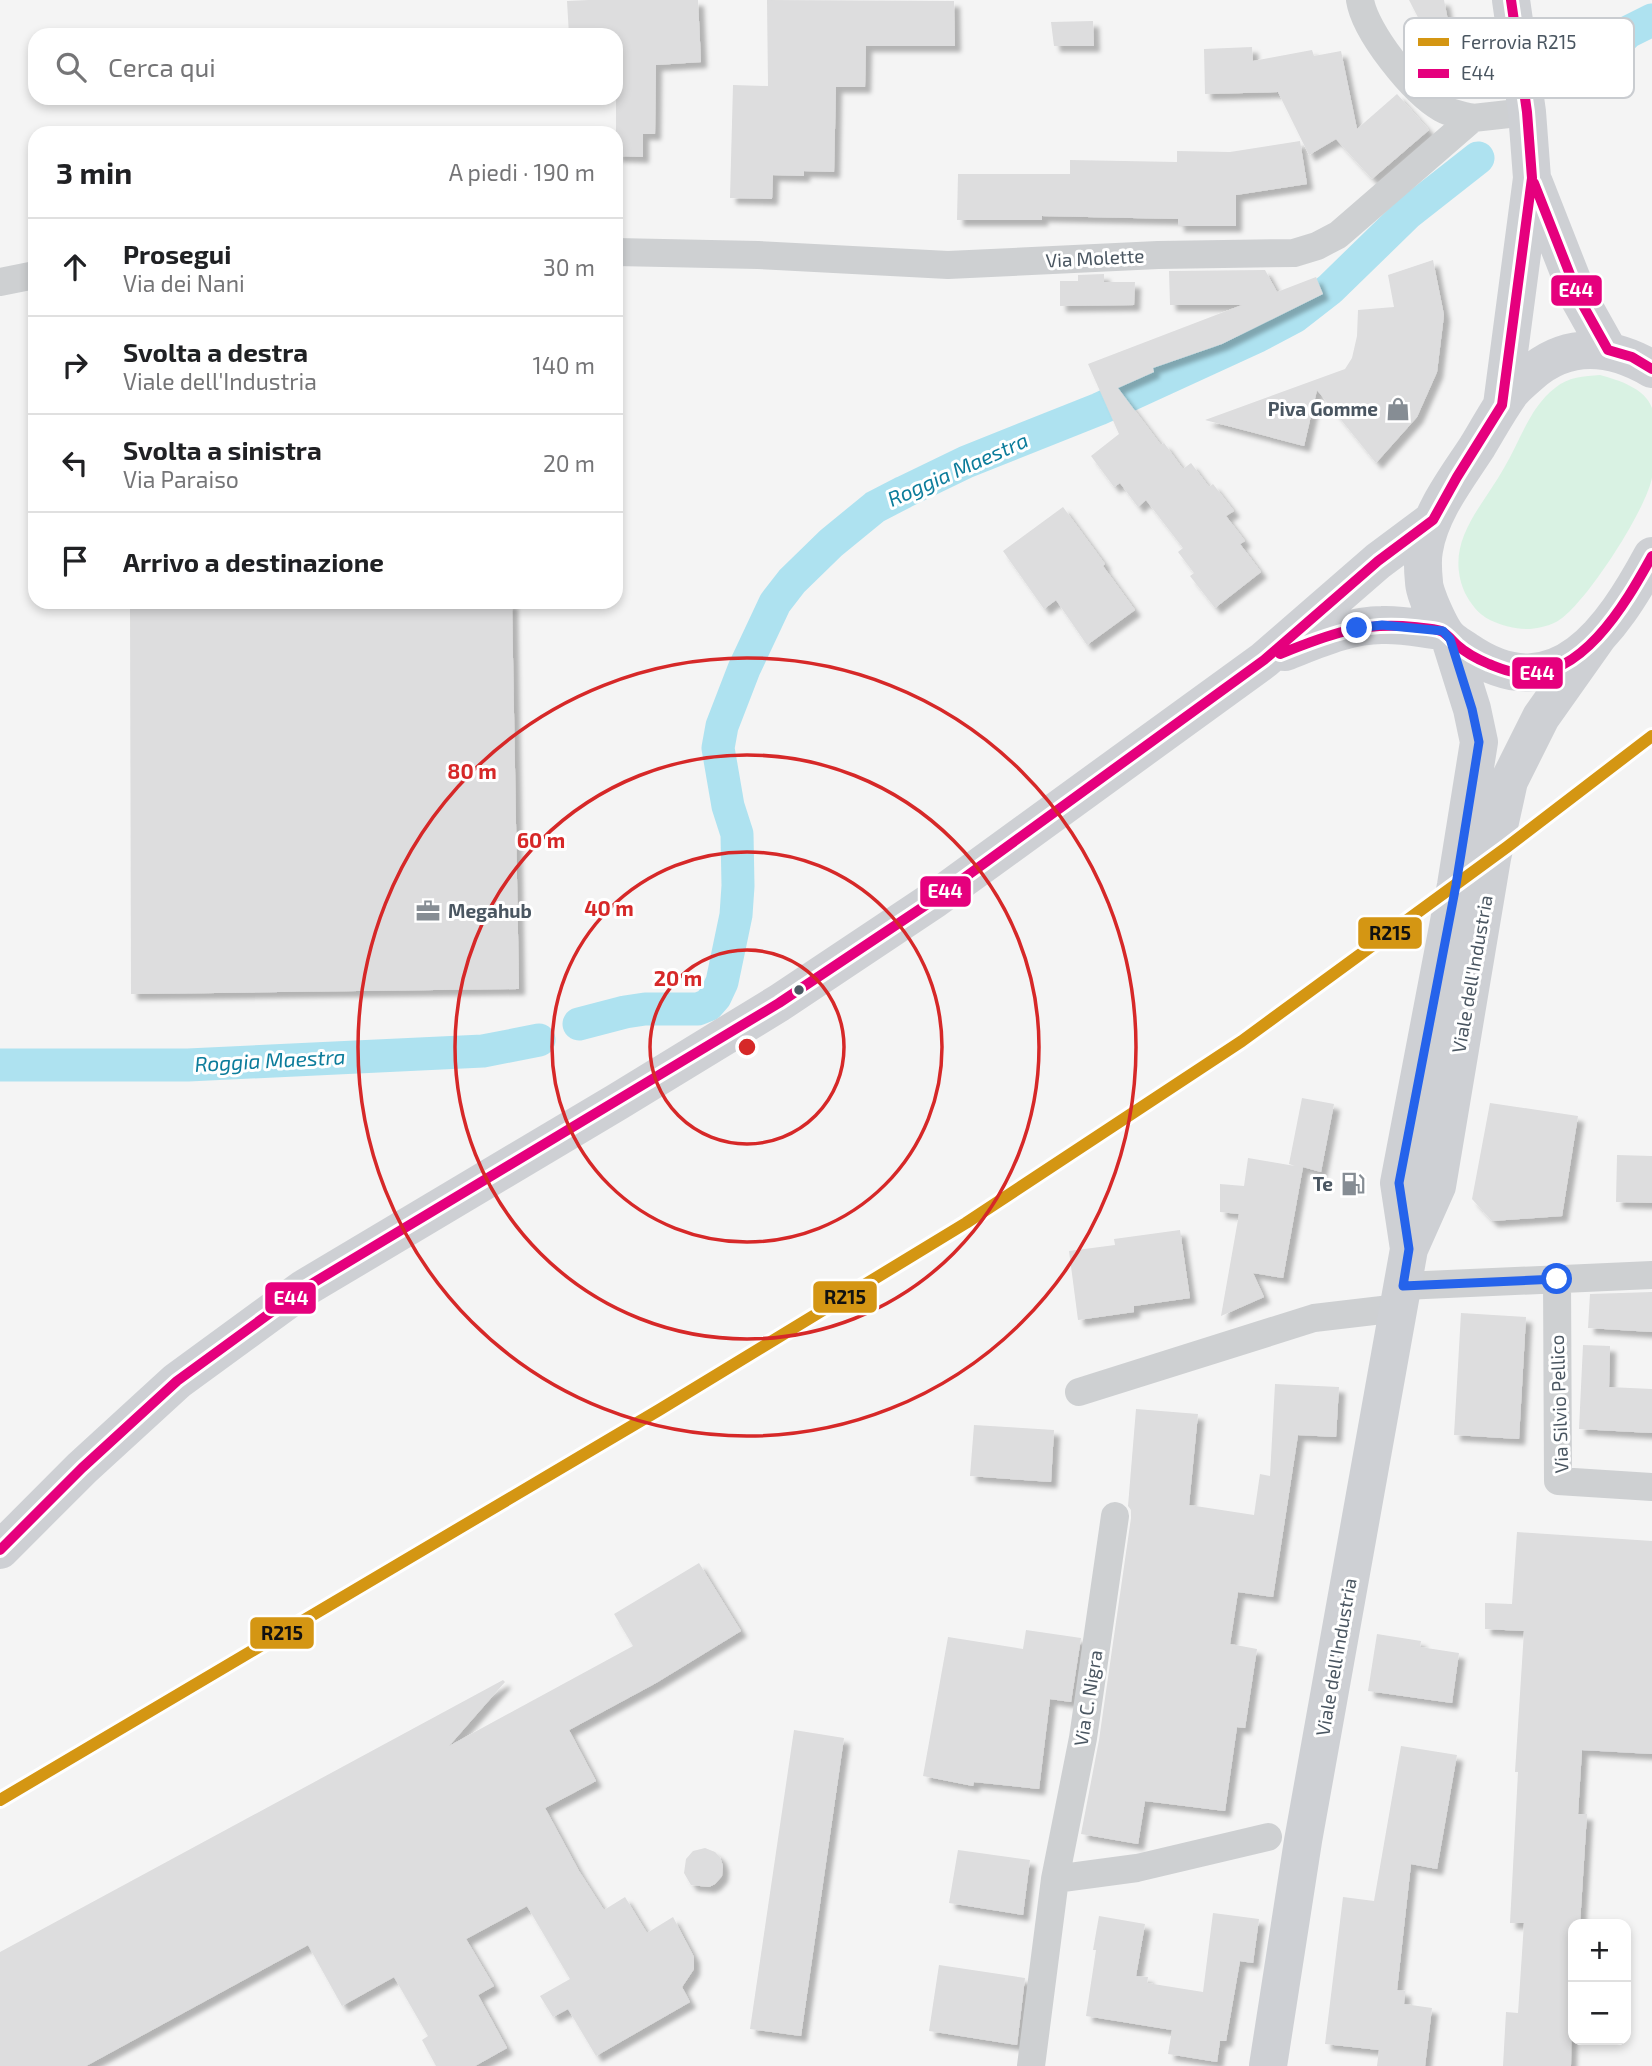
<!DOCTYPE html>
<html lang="it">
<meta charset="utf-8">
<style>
body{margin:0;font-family:"Exo 2",sans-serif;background:#f2f2f2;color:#202124}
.controls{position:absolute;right:21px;bottom:21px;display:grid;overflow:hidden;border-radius:14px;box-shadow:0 4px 10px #0003}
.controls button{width:63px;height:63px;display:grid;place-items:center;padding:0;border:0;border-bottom:2px solid #e0e0e0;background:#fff;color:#202124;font:35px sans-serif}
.stop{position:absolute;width:21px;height:21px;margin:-16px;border:5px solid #2563eb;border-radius:50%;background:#fff}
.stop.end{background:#2563eb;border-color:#fff;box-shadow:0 2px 7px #0008}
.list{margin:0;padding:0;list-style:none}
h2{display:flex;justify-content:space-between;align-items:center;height:91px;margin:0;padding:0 28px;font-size:30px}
h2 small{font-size:23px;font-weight:400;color:#757577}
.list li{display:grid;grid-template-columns:46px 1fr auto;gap:21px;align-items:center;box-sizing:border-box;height:98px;padding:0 28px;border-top:2px solid #e0e0e0}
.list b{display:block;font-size:26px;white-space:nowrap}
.list p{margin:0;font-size:23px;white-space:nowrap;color:#757577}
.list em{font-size:23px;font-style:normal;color:#757577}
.icon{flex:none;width:38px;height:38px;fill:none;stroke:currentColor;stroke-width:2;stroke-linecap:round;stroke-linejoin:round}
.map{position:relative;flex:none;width:1652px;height:2066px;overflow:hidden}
.search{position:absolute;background:#fff;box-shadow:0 4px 10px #0003;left:28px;top:28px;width:595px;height:77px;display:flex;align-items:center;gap:18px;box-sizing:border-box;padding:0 24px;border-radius:21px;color:#757577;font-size:26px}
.panel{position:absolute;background:#fff;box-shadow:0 4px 10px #0003;left:28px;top:126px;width:595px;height:483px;border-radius:21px}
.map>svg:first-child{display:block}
</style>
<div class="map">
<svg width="1652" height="2066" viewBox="0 0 1652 2066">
<defs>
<filter id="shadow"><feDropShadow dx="6" dy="6" stdDeviation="2" flood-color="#0004"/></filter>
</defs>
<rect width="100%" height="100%" fill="#f4f4f4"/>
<path fill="#d9f2e3" d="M 1600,375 C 1618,380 1645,388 1652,408 C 1652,413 1652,470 1652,477 C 1648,507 1583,609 1556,622 C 1533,633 1512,630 1490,620 C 1479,615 1470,603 1465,593 C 1443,543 1481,509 1504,468 C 1520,441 1530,407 1555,388 C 1568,377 1584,376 1600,375 Z"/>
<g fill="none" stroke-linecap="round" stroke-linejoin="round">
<path stroke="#aee2f0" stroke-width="33" d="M 1588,71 L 1628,32 L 1652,20
M 579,1024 L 625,1012 L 645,1009 L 698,1009 L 708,1005 L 715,997 L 722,982 L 736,915 L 738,886 L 737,834 L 728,806 L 718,748 L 722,726 L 744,669 L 775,603 L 792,581 L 831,543 L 875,507 L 904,492 L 966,462 L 1099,409 L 1258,336 L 1294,317 L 1330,289 L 1408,213 L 1478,158
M 0,1065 L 188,1065 L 483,1051 L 539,1040"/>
</g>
<path fill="#ddddde" filter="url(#shadow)" d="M 589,0 L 698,0 L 701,62 L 656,65 L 655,134 L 643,134 L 643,157 L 616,156 L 616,35 L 569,35 L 567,1 Z
M 767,0 L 954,1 L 955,46 L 866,46 L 865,87 L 836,87 L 834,172 L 804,171 L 804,176 L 773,175 L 772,199 L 730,198 L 733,85 L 768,86 Z
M 1409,0 L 1444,0 L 1460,82 L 1453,85 Z
M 1093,21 L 1094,46 L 1054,46 L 1051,22 Z
M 1252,47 L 1253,61 L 1312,50 L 1314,56 L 1341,51 L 1357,129 L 1397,94 L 1429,130 L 1372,179 L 1336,139 L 1309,155 L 1278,92 L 1205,94 L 1204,49 Z
M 1300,141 L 1307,184 L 1236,195 L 1236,226 L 1178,226 L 1178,219 L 1042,216 L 1042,220 L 957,220 L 958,174 L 1070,174 L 1070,160 L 1177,162 L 1177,151 L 1230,152 Z
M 1433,260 L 1444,315 L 1437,372 L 1417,417 L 1376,463 L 1317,390 L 1304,446 L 1205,420 L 1345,369 L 1352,358 L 1357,336 L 1358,310 L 1394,307 L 1388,275 Z
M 1265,270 L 1277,292 L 1316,277 L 1323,294 L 1222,344 L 1153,368 L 1154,372 L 1118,388 L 1161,445 L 1164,443 L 1183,469 L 1191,463 L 1209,487 L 1213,484 L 1234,511 L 1226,516 L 1245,541 L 1240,544 L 1261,572 L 1215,608 L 1190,576 L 1194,573 L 1178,552 L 1183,548 L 1146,500 L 1138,507 L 1120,483 L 1114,487 L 1091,456 L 1119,434 L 1088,364 L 1242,305 L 1170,305 L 1169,271 Z
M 1104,274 L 1104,282 L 1135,282 L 1134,305 L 1060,306 L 1060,281 L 1078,281 L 1078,275 Z
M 1063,507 L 1105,564 L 1103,566 L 1135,610 L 1087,645 L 1056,600 L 1044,609 L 1003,551 Z
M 130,602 L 512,602 L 519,989 L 131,994 Z
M 1302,1098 L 1334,1104 L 1321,1172 L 1303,1167 L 1283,1278 L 1253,1273 L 1264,1297 L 1221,1316 L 1239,1214 L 1220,1212 L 1220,1184 L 1244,1186 L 1248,1158 L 1295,1166 L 1289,1164 Z
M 1490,1103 L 1578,1116 L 1562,1216 L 1492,1221 L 1472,1199 Z
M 1617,1155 L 1652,1156 L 1652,1203 L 1616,1202 Z
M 1180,1230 L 1190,1298 L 1134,1306 L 1134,1312 L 1078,1320 L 1069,1251 L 1115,1245 L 1114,1239 Z
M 1652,1292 L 1652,1332 L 1588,1328 L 1590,1294 Z
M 1461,1313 L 1526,1317 L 1519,1439 L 1454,1435 Z
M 1583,1345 L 1610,1346 L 1609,1387 L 1652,1389 L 1652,1433 L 1579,1429 Z
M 1275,1384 L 1339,1387 L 1336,1437 L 1298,1435 L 1273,1597 L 1238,1592 L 1230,1644 L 1257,1649 L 1245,1728 L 1237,1727 L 1225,1811 L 1145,1801 L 1138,1844 L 1081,1834 L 1099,1740 L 1131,1518 L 1131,1510 L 1128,1506 L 1136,1409 L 1198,1414 L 1189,1505 L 1254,1515 L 1260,1474 L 1270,1476 Z
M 974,1425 L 1054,1430 L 1051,1482 L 970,1476 Z
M 1517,1532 L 1652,1541 L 1652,1754 L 1582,1750 L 1578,1814 L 1587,1814 L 1580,1924 L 1573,1924 L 1571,2066 L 1503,2066 L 1506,2012 L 1518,2013 L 1524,1923 L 1510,1923 L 1518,1772 L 1515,1772 L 1524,1631 L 1485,1629 L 1485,1603 L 1512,1604 Z
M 699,1563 L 741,1631 L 656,1683 L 569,1730 L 596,1781 L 545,1808 L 579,1871 L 604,1910 L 625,1897 L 647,1933 L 673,1917 L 694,1957 L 694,1969 L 682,1987 L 690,2002 L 596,2056 L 568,2009 L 553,2017 L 540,1996 L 570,1979 L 527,1906 L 466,1939 L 494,1986 L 478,1995 L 507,2048 L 475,2066 L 436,2066 L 422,2040 L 428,2036 L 394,1977 L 342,2006 L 308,1945 L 86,2066 L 0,2066 L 0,1952 L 503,1680 L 505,1682 L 449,1746 L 633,1646 L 614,1614 Z
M 1026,1630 L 1081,1638 L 1071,1702 L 1050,1699 L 1039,1789 L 974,1782 L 973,1786 L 923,1776 L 948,1637 L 1023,1649 Z
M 1377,1634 L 1421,1641 L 1420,1647 L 1459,1653 L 1452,1703 L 1368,1691 Z
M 794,1730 L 844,1738 L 801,2036 L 750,2029 Z
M 1401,1746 L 1457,1755 L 1437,1869 L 1411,1864 L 1397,1990 L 1405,1991 L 1404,2004 L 1432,2008 L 1425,2066 L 1377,2066 L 1379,2050 L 1325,2044 L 1343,1897 L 1374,1901 Z
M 705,1848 L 715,1852 L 720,1857 L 723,1866 L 722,1876 L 715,1884 L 709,1887 L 691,1885 L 684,1873 L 686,1859 L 693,1851 Z
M 958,1850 L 1030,1860 L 1023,1915 L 949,1903 Z
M 1213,1913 L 1259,1919 L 1253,1963 L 1240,1961 L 1226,2041 L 1220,2041 L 1217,2062 L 1168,2054 L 1172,2030 L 1086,2016 L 1096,1950 L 1093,1950 L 1099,1916 L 1145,1924 L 1136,1976 L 1148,1977 L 1147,1983 L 1203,1992 Z
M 939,1965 L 1025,1978 L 1017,2045 L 929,2031 Z"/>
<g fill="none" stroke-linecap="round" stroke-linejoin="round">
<path stroke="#ced0d2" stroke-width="28" d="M 1360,0 C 1365,32 1413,92 1441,108 C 1451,114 1462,115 1473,118
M 616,252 L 758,255 L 948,265 L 1158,255 L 1294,253 L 1317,246 L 1338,235 L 1473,118 L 1527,112
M 0,282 L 35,275
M 1557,1278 L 1558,1481 L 1652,1487
M 1403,1286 L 1652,1275
M 1079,1392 L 1314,1318 L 1399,1308
M 1055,1879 L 1137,1868 L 1268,1837
M 1031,2066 L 1055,1879 L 1083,1738 L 1115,1516"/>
<path stroke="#ced0d4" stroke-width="38" d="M 1534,183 L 1580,300 L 1608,350
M 1652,369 C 1611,345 1567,341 1530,374 C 1523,380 1516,386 1511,392 C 1498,410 1488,429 1477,447 C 1457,478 1430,512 1424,550 C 1422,560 1423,572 1424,582 C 1424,593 1441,631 1450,639 C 1455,644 1462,647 1467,651 C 1557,713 1613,628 1652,556
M 1502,405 L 1532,178 L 1527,112 L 1511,0
M 1285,652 C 1316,640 1349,625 1382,625 C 1402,624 1423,629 1443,631
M 1409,1249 L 1399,1183 L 1456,885 L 1479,742 L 1472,709 L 1450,639
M 0,1550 L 82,1468 L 177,1381 L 303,1289 L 617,1102 L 779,1003 L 935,899 L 1264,660 L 1378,561 L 1433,520
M 1268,2066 L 1303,1841 L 1409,1249 L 1437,1186 L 1492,858 L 1509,781 L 1541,717 L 1599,635"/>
<g stroke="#fff" stroke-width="16">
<path id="bus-1" d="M 1534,183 L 1580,300 L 1608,350 L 1632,357 L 1652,369
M 1280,654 C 1327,635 1363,621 1414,627 C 1423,628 1433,628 1441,631 C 1446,633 1452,640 1457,645 C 1466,653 1477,659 1489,664 C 1497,667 1506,671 1514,672 C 1579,686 1626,603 1652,556
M 0,1550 L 82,1468 L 177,1381 L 303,1289 L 779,1003 L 935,899 L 1264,660 L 1378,561 L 1433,520 L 1457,477 L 1502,405 L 1532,178 L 1527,112 L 1511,0"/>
</g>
<use href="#bus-1" stroke="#e5007d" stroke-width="10"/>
<g stroke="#fff" stroke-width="18">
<path id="rail-1" d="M 0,1800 L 659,1410 L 966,1223 L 1242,1041 L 1507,847 L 1652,736"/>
</g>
<use href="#rail-1" stroke="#d49613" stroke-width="12"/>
</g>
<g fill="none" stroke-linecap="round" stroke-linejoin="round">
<path stroke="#2563eb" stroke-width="9" d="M 1357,628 L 1382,625 L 1443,631 L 1450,639 L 1472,709 L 1479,742 L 1456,885 L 1399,1183 L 1409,1249 L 1403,1286 L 1557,1279"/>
</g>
<g fill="none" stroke="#d62828" stroke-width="3.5">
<circle cx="747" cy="1047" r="97"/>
<circle cx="747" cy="1047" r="195"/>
<circle cx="747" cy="1047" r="292"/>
<circle cx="747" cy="1047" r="389"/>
</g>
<defs>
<g id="shop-bare" transform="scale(1.89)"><path d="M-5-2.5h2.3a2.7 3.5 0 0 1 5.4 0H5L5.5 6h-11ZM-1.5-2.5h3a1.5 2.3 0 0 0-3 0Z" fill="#868d94" stroke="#fff" stroke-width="2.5" paint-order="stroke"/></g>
<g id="office-bare" transform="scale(1.89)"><path d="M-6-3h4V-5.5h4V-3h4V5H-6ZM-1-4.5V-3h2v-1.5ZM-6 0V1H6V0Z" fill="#868d94" stroke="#fff" stroke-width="2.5" paint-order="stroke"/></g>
<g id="fuel-bare" transform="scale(1.89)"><path d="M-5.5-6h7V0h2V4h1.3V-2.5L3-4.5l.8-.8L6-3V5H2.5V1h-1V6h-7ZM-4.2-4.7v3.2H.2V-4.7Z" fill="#868d94" stroke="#fff" stroke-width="2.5" paint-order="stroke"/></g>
</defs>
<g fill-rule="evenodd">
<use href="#shop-bare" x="1398" y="409"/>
<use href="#office-bare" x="428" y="911"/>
<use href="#fuel-bare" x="1353" y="1184"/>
</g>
<circle fill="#4a5661" stroke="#fff" stroke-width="2.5" cx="799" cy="990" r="6"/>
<g text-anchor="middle" stroke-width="6" stroke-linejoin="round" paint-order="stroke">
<g font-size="19" fill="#4a5661" stroke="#fff">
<text transform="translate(1095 258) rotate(-3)" y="7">Via Molette</text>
<text transform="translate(1472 974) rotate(-80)" y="7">Viale dell'Industria</text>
<text transform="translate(1559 1404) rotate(-92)" y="7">Via Silvio Pellico</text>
<text transform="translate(1336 1657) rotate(-80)" y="7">Viale dell'Industria</text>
<text transform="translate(1088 1698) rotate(-81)" y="7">Via C. Nigra</text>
</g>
<g font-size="19" font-weight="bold" fill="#4a5661" stroke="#fff" text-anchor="end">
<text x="1378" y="416">Piva Gomme</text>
<text x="448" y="918" text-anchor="start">Megahub</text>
<text x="1333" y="1191">Te</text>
</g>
<g font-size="21" font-style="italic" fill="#0c7c9b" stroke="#fff">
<text transform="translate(958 470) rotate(-24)" y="7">Roggia Maestra</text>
<text transform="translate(270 1061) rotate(-3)" y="7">Roggia Maestra</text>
</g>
</g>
<rect x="1404" y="18" width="230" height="80" rx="10" fill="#fff" stroke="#c9ccd0" stroke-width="2"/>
<rect x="1418" y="38" width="31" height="8" fill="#d49613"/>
<rect x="1418" y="69" width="31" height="9" fill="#e5007d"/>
<g font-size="19" fill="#4a5661">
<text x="1461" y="49">Ferrovia R215</text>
<text x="1461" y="80">E44</text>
</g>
<circle cx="747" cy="1047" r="10" fill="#d62828" stroke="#fff" stroke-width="3.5"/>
<g font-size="21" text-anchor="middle" font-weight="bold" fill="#d62828" stroke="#fff" stroke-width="6" stroke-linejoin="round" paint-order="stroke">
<text x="472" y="779">80 m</text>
<text x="541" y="848">60 m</text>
<text x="609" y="916">40 m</text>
<text x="678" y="986">20 m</text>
</g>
<g stroke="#fff" stroke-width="2.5">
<rect x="1550" y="274" width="53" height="33" rx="7" fill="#e5007d"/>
<rect x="1511" y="656" width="53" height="34" rx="7" fill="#e5007d"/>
<rect x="919" y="875" width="53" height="33" rx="7" fill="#e5007d"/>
<rect x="1357" y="916" width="66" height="34" rx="7" fill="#d49613"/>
<rect x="812" y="1280" width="66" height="34" rx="7" fill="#d49613"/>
<rect x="264" y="1281" width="53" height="34" rx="7" fill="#e5007d"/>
<rect x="249" y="1616" width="66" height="34" rx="7" fill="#d49613"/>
</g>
<g font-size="19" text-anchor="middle" font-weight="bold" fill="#fff">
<text x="1576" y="297">E44</text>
<text x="1537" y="680">E44</text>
<text x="945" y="898">E44</text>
<text x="291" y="1305">E44</text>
</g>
<g font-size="19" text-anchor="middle" font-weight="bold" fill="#111">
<text x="1390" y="940">R215</text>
<text x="845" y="1304">R215</text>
<text x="282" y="1640">R215</text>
</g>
</svg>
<div class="controls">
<button>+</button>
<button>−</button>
</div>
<div class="stop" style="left:1557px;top:1279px"></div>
<div class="stop end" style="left:1357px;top:628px"></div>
<div class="search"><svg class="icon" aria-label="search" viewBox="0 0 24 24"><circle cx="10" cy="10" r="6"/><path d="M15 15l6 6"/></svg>Cerca qui</div>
<section class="panel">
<h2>3 min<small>A piedi · 190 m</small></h2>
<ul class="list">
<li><svg class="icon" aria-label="ahead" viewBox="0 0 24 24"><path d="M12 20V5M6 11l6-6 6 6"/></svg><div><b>Prosegui</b><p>Via dei Nani</p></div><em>30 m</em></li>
<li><svg class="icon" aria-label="right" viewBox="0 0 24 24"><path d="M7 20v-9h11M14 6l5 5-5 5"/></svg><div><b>Svolta a destra</b><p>Viale dell'Industria</p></div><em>140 m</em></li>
<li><svg class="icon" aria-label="left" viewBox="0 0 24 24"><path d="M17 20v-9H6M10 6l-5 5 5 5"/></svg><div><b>Svolta a sinistra</b><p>Via Paraiso</p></div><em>20 m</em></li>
<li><svg class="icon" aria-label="arrive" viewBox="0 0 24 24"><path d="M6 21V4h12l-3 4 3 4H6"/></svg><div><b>Arrivo a destinazione</b></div></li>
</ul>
</section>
</div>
